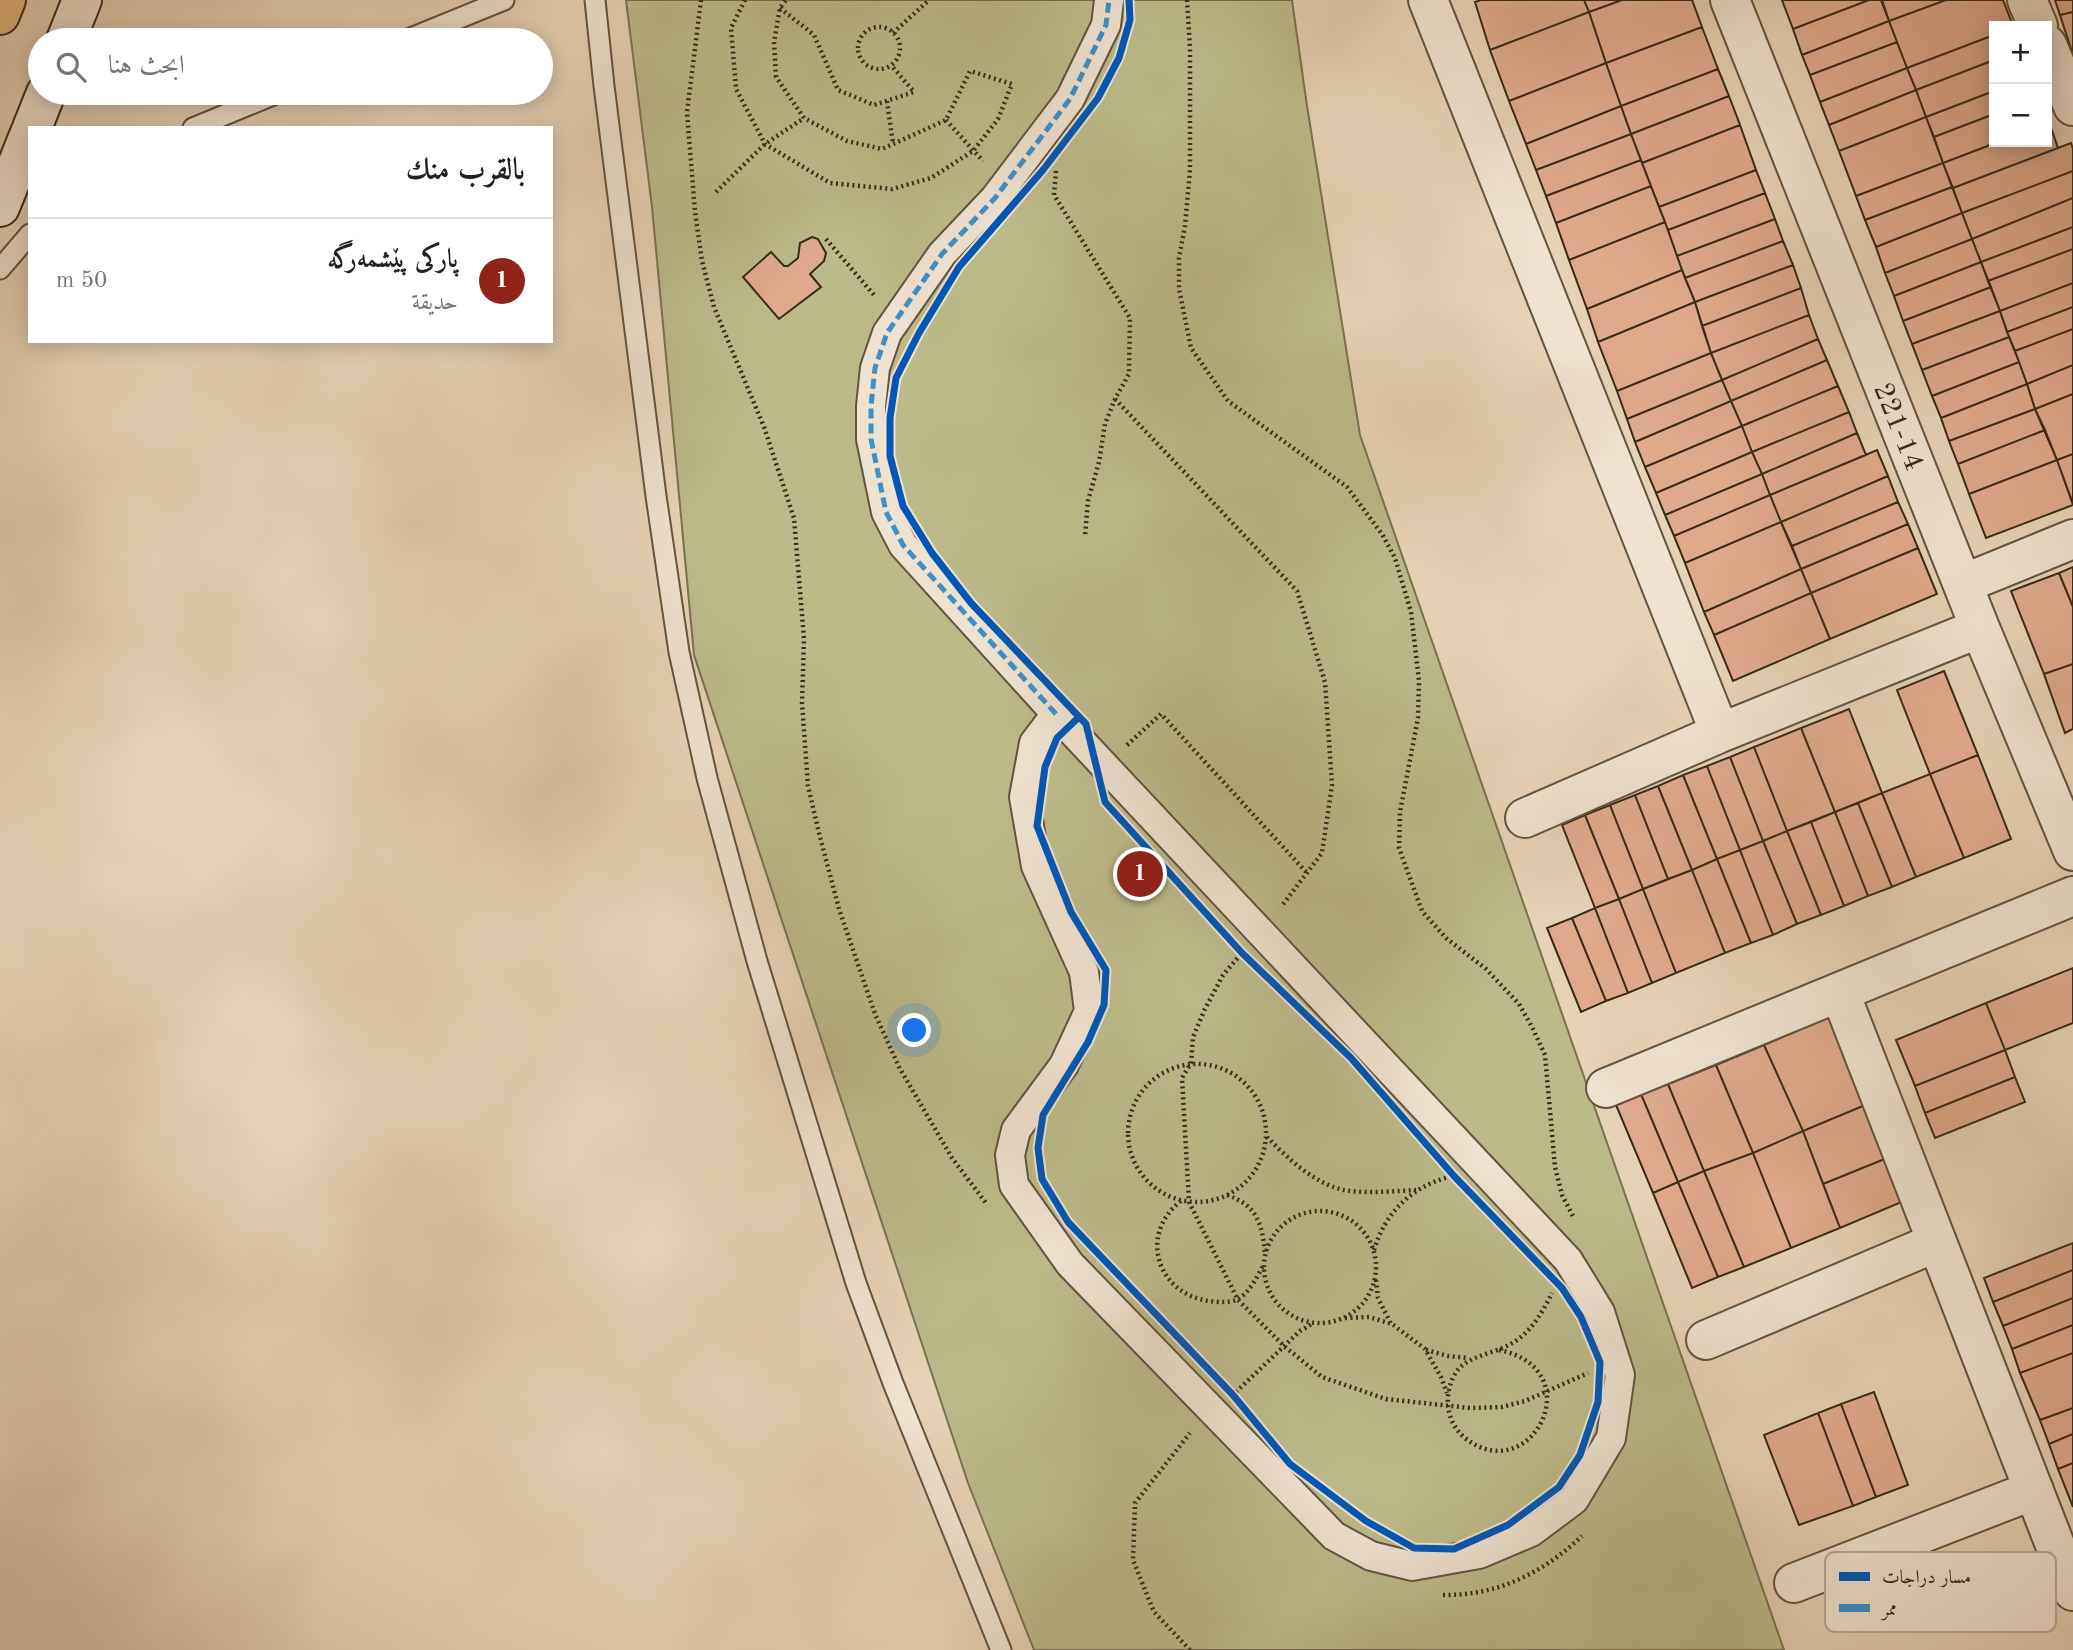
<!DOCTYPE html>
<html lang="ar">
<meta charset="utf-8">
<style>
body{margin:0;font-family:"Old Standard TT",Amiri,serif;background:#f6f6f6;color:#202124;direction:rtl}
.controls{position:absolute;right:21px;top:21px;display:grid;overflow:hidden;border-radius:0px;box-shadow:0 4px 18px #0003}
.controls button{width:63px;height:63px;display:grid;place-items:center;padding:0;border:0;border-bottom:2px solid #e0e0e0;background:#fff;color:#202124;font:35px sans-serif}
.you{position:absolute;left:915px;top:1031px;width:24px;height:24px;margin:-18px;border:5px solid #fff;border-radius:50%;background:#1a73e8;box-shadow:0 0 0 10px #1a73e833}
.badge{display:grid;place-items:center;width:46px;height:46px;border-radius:50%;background:#8f2418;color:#fff;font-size:23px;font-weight:700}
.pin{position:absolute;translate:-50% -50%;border:4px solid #fff;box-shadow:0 2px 7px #0006}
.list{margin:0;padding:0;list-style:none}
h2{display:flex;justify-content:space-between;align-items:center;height:91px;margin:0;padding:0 28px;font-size:30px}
h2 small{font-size:23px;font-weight:400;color:#757577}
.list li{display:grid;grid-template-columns:46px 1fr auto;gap:21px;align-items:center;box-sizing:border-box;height:126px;padding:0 28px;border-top:2px solid #e0e0e0}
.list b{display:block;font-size:26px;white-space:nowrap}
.list p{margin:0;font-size:23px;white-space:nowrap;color:#757577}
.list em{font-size:23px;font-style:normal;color:#757577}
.icon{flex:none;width:38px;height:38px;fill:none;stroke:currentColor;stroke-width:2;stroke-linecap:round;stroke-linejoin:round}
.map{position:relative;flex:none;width:2073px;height:1650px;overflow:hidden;direction:ltr}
.search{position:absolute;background:#fff;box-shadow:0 4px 18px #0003;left:28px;top:28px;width:525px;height:77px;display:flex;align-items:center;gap:18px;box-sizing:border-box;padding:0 24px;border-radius:38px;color:#757577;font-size:26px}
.panel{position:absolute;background:#fff;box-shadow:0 4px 18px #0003;left:28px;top:126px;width:525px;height:217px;border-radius:0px;direction:rtl}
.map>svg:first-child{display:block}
</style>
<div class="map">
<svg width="2073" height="1650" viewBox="0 0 2073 1650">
<rect width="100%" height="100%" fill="#e6d2b6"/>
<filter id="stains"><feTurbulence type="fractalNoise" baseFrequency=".00286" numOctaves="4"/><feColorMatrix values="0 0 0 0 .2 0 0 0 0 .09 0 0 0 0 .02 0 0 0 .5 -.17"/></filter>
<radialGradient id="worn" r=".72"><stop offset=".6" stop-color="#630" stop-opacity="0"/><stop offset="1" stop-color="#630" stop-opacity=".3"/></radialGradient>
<path fill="#bcba89" stroke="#7a7252" stroke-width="2" d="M 626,0 L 1292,0 L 1307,106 L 1360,435 L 1784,1650 L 1034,1650 L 968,1483 L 694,655 L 652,207 Z"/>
<path fill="#dfaa8c" stroke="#372a1a" stroke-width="2" d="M 1481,0 L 1584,0 L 1589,12 L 1490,50 L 1475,2 Z
M 1584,0 L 1622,0 L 1589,12 Z
M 1622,0 L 1692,0 L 1702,27 L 1606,63 L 1589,12 Z
M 1782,0 L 1869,0 L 1793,29 Z
M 1869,0 L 1882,0 L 1889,21 L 1802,55 L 1793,29 Z
M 1881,0 L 1946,0 L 1889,21 Z
M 1946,0 L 2003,0 L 2013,26 L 1994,26 L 1994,35 L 1907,68 L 1889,21 Z
M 2055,0 L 2073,0 L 2073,12 L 2060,15 Z
M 1589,12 L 1606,63 L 1509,101 L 1490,50 Z
M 2073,12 L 2073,55 L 2060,15 Z
M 1889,21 L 1897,42 L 1810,75 L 1802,55 Z
M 1702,27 L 1718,69 L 1621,106 L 1606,63 Z
M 1994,35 L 1994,60 L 1916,90 L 1907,68 Z
M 1897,42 L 1907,68 L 1820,102 L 1810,75 Z
M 1994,60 L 1994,91 L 1926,117 L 1916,90 Z
M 1606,63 L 1621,106 L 1526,144 L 1509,101 Z
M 1907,68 L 1916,90 L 1829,125 L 1820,102 Z
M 1718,69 L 1729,96 L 1631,134 L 1621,106 Z
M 1916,90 L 1926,117 L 1839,151 L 1829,125 Z
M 1994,91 L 1994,114 L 1934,137 L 1926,117 Z
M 1729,96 L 1740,125 L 1642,163 L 1631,134 Z
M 1621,106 L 1631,134 L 1536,170 L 1526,144 Z
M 1994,114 L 1994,142 L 1998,142 L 1943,163 L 1934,137 Z
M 1926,117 L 1943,163 L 1856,196 L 1839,151 Z
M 2049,122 L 2058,148 L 1953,188 L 1943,163 L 1998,142 L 2047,142 L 2047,123 Z
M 1740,125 L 1756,170 L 1659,207 L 1642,163 Z
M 1631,134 L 1641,160 L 1546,196 L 1536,170 Z
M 2071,143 L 2073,149 L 2073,171 L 1962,213 L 1953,188 Z
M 1641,160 L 1651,186 L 1556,223 L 1546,196 Z
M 1943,163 L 1952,187 L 1865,220 L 1856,196 Z
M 1756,170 L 1765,193 L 1668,230 L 1659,207 Z
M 2073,171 L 2073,198 L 1972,239 L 1962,213 Z
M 1651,186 L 1665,222 L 1569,260 L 1556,223 Z
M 1952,187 L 1962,213 L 1876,247 L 1865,220 Z
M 1765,193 L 1775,219 L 1677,256 L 1668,230 Z
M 2073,198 L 2073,227 L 1981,262 L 1972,239 Z
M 1962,213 L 1972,239 L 1885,273 L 1876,247 Z
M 1775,219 L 1783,241 L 1685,278 L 1677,256 Z
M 1665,222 L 1682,270 L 1587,309 L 1569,260 Z
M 2073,227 L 2073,249 L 1988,281 L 1981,262 Z
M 812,237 L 818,239 L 826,253 L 824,261 L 810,274 L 821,287 L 779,319 L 743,277 L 771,252 L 784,266 L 788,266 L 798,258 L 800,243 Z
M 1972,239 L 1981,262 L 1894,296 L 1885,273 Z
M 1783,241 L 1793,265 L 1695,302 L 1685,278 Z
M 2073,249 L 2073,283 L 2000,311 L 1988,281 Z
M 1981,262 L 1991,287 L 1903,321 L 1894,296 Z
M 1793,265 L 1801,288 L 1702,326 L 1695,302 Z
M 1682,270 L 1695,302 L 1598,342 L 1587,309 Z
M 2073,283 L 2073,307 L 2007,332 L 2000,311 Z
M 1991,287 L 2000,311 L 1912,344 L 1903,321 Z
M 1801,288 L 1809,315 L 1711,353 L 1702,326 Z
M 1695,302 L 1711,353 L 1617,391 L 1598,342 Z
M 2073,307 L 2073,329 L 2015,351 L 2007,332 Z
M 2000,311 L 2009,337 L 1922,370 L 1912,344 Z
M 1809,315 L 1818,339 L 1722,380 L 1711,353 Z
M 2073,329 L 2073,365 L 2027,384 L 2015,351 Z
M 2009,337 L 2019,362 L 1932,396 L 1922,370 Z
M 1818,339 L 1827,360 L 1731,401 L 1722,380 Z
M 1711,353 L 1722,380 L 1627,419 L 1617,391 Z
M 1827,360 L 1838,386 L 1742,426 L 1731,401 Z
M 2019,362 L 2027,384 L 1941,418 L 1932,396 Z
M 2073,365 L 2073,394 L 2035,409 L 2027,384 Z
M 1722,380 L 1731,401 L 1635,442 L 1627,419 Z
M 2027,384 L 2035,409 L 1949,441 L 1941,418 Z
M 1838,386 L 1849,412 L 1752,452 L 1742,426 Z
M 2073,394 L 2073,454 L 2057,460 L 2035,409 Z
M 1731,401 L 1742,426 L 1645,467 L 1635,442 Z
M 2035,409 L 2045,430 L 1958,464 L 1949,441 Z
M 1849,412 L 1857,433 L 1762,474 L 1752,452 Z
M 1742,426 L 1752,452 L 1656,493 L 1645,467 Z
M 2045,430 L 2057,460 L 1969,494 L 1958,464 Z
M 1857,433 L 1866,455 L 1770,495 L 1762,474 Z
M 1877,450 L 1888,476 L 1781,522 L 1770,495 Z
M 1752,452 L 1762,474 L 1665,515 L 1656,493 Z
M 2073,454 L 2073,504 L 2057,460 Z
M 2057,460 L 2073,505 L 1986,538 L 1969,494 Z
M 1762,474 L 1770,495 L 1674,536 L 1665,515 Z
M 1888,476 L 1898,502 L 1792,546 L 1781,522 Z
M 1770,495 L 1781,522 L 1685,563 L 1674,536 Z
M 1898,502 L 1908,524 L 1801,569 L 1792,546 Z
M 1781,522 L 1801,569 L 1704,612 L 1685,563 Z
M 1908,524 L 1918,548 L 1811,593 L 1801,569 Z
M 1918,548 L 1937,594 L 1830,639 L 1811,593 Z
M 2073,567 L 2073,607 L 2059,573 Z
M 1801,569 L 1811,593 L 1714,635 L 1704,612 Z
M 2059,573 L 2073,607 L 2073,664 L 2044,674 L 2011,591 Z
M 1811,593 L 1830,639 L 1733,681 L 1714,635 Z
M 2073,664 L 2073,729 L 2065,733 L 2044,674 Z
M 1944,671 L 1978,755 L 1930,774 L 1897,690 Z
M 1849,709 L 1882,793 L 1835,812 L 1801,728 Z
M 1801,728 L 1835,812 L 1787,831 L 1754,747 Z
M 1754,747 L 1787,831 L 1763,841 L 1730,757 Z
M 1978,755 L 2011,839 L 1964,858 L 1930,774 Z
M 1730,757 L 1763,841 L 1740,850 L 1707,766 Z
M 1707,766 L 1740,850 L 1717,859 L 1683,775 Z
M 1930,774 L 1964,858 L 1916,877 L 1882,793 Z
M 1683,775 L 1717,859 L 1692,870 L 1658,786 Z
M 1658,786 L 1692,870 L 1668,879 L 1635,795 Z
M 1882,793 L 1916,877 L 1892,887 L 1858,803 Z
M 1635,795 L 1668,879 L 1643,889 L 1610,805 Z
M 1858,803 L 1892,887 L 1868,896 L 1835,812 Z
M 1610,805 L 1643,889 L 1619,899 L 1585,815 Z
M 1835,812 L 1868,896 L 1844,906 L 1811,822 Z
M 1585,815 L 1619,899 L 1595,908 L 1562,825 Z
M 1811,822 L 1844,906 L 1821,915 L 1787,831 Z
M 1787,831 L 1821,915 L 1797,924 L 1763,841 Z
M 1763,841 L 1797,924 L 1773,935 L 1740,850 Z
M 1740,850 L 1773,935 L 1751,943 L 1717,859 Z
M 1717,859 L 1751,943 L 1725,953 L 1692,870 Z
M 1692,870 L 1725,953 L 1676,973 L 1643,889 Z
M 1643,889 L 1676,973 L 1652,983 L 1619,899 Z
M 1619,899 L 1652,983 L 1628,993 L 1595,908 Z
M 1595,908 L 1628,993 L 1606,1001 L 1572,918 Z
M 1572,918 L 1606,1001 L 1581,1012 L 1547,928 Z
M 2073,968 L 2073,1023 L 2005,1050 L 1986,1003 Z
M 1986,1003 L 2005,1050 L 1915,1086 L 1896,1040 Z
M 1834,1015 L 1870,1103 L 1803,1131 L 1764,1045 Z
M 1764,1045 L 1803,1131 L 1753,1153 L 1716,1065 Z
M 2005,1050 L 2015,1077 L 1925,1113 L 1915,1086 Z
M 1716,1065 L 1753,1153 L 1704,1171 L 1668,1084 Z
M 2015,1077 L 2025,1102 L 1935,1138 L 1925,1113 Z
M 1668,1084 L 1704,1171 L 1678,1182 L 1641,1094 Z
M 1641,1094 L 1678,1182 L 1653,1193 L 1616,1105 Z
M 1870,1103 L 1892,1156 L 1823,1184 L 1803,1131 Z
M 1803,1131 L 1840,1228 L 1791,1248 L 1753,1153 Z
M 1753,1153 L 1791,1248 L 1744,1267 L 1704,1171 Z
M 1892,1156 L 1911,1198 L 1840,1228 L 1823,1184 Z
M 1704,1171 L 1744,1267 L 1718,1277 L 1678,1182 Z
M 1678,1182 L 1718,1277 L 1692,1288 L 1653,1193 Z
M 2073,1243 L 2073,1270 L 1993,1302 L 1984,1278 Z
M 2073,1270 L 2073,1298 L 2003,1326 L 1993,1302 Z
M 2073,1298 L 2073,1325 L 2012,1349 L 2003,1326 Z
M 2073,1325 L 2073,1353 L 2020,1373 L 2012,1349 Z
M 2073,1353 L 2073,1408 L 2040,1420 L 2020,1373 Z
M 1874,1392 L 1908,1485 L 1876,1497 L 1841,1404 Z
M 1841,1404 L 1876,1497 L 1853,1506 L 1818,1413 Z
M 2073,1408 L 2073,1434 L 2049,1444 L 2040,1420 Z
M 1818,1413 L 1853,1506 L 1799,1525 L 1764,1435 Z
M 2073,1434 L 2073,1463 L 2058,1469 L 2049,1444 Z
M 2073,1463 L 2073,1507 L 2058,1469 Z"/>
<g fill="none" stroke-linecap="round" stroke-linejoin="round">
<g stroke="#635441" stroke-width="23">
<path id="service" d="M 595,0 L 604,86 L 656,496 L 679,652 L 707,778 L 757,961 L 856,1283 L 893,1383 L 1001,1650
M 406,40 L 504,0
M 193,128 L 278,93
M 0,269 L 30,234"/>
</g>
<g stroke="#635441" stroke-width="32">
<path id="pedestrian" d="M 1056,714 L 1034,743 L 1024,797 L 1036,866 L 1084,972 L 1089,1011 L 1064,1065 L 1016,1130 L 1010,1155 L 1014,1185 L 1070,1264 L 1334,1536 L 1371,1556 L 1412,1566 L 1479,1554 L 1531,1532 L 1574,1500 L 1611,1438 L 1620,1375 L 1600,1312 L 1568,1260 L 1068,727 L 903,545 L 886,512 L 871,439 L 871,406 L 875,368 L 887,333 L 942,254 L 995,198 L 1070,99 L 1106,25 L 1109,0"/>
</g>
<g stroke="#635441" stroke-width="42">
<path id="minor" d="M 1428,0 L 1720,733
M 1730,0 L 1980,628 L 2073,851
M 2027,0 L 2038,26
M 2047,45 L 2073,106
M 1963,584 L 2073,539
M 1525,818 L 1720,733 L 1980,628
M 1840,993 L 2073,1591
M 1606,1088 L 2073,896
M 1706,1340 L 1937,1242
M 1794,1583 L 2034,1490"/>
</g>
<g stroke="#372a1a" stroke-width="42">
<path id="secondary" d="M 66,40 L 82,0
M 32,128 L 46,93
M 0,207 L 30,133"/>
</g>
<g stroke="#372a1a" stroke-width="42">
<path id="trunk" d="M 0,15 L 6,0"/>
</g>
<path stroke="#372a1a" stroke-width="4.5" stroke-dasharray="2 3.5" stroke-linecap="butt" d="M 701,0 L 687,112 L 695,212 L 702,261 L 714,307 L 764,427 L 794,518 L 804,639 L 802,703 L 808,786 L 819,833 L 839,909 L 875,1014 L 899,1067 L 952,1158 L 986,1203
M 745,0 L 731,28 L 736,89 L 765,144 L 830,183 L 892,189 L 931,178 L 973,151 L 998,119 L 1012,84 L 970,71 L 946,120 L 882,149 L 847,141 L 804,118 L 776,77 L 774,42 L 780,8 L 786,0
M 1187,0 L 1190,48 L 1190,170 L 1185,226 L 1179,258 L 1179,289 L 1191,348 L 1228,401 L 1347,487 L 1382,534 L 1395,558 L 1411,612 L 1419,681 L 1418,718 L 1400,812 L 1399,848 L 1422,911 L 1446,938 L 1486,969 L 1519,1004 L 1532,1027 L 1545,1055 L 1555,1167 L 1562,1195 L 1574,1218
M 780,8 L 814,35 L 838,90 L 874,105 L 914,92 L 891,65
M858 48a21 21 0 1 1 42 0a21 21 0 1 1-42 0Z
M 893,33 L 929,0
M 887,101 L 893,144
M 946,120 L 983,161
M 1056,171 L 1054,195 L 1130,318 L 1129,374 L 1115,399 L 1105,424 L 1099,462 L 1088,501 L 1085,536
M 716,192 L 765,144 L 804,118
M 826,239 L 874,295
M 1115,399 L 1297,591 L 1325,682 L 1332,785 L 1322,853 L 1281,907
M 1127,745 L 1161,714 L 1307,873
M 1241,954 L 1223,975 L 1205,1009 L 1193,1037 L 1191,1063 L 1182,1078 L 1189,1202 L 1238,1300 L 1284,1346 L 1322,1377 L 1386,1399 L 1470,1408 L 1502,1407 L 1525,1401 L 1588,1373
M1128 1133a69 69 0 1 1 138 0a69 69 0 1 1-138 0Z
M 1267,1137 C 1287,1158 1315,1184 1344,1190 C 1368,1194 1394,1191 1417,1190
M 1227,1195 C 1257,1205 1262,1224 1265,1253
M 1181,1201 C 1138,1234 1157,1294 1209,1301 C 1218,1302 1228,1303 1236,1300 C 1248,1295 1257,1277 1263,1266
M1264 1267a56 56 0 1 1 112 0a56 56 0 1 1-112 0Z
M 1374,1250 C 1385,1213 1411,1187 1449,1177
M 1376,1280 L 1378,1298 L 1391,1324
M 1345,1318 L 1369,1317 L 1392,1324 L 1425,1349 L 1441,1377 L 1447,1393
M 1426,1350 L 1448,1356 L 1468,1358
M 1499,1350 C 1593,1369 1531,1490 1465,1438 C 1451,1427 1445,1407 1449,1390 C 1456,1353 1489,1358 1514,1342 C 1532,1331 1543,1311 1552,1293
M 1236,1392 L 1300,1331 L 1312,1324
M 1443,1595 C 1497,1596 1543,1573 1582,1536
M 1190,1650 L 1154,1612 L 1133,1560 L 1135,1503 L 1190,1433"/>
<use href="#service" stroke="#efe2d0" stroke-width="19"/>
<use href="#pedestrian" stroke="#efe2d0" stroke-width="28"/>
<use href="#minor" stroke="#efe2d0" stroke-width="38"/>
<use href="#secondary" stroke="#efe2d0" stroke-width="38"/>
<use href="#trunk" stroke="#e3b97b" stroke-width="38"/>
<path stroke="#3d90c9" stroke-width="5" stroke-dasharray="10 5" stroke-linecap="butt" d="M 1056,714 L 903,545 L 886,512 L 871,439 L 871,406 L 875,368 L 887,333 L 942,254 L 995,198 L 1070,99 L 1106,25 L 1109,0"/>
<g stroke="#efe2d0" stroke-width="11">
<path id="cycleway" d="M 1079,717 L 1057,738 L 1045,767 L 1037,826 L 1071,912 L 1106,970 L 1104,1005 L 1088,1042 L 1043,1115 L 1038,1148 L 1042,1179 L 1068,1222 L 1233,1395 L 1290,1464 L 1366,1521 L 1414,1548 L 1454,1549 L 1508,1525 L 1559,1487 L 1580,1455 L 1598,1402 L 1600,1362 L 1581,1317 L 1562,1288 L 1454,1176 L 1351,1058 L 1242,953 L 1105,802 L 1086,724 L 971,603 L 932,553 L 903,506 L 890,456 L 890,418 L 896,378 L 919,333 L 959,267 L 1043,170 L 1098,98 L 1119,58 L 1130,20 L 1129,0"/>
</g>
<use href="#cycleway" stroke="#0057b8" stroke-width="7"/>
</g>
<g text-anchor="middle" stroke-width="5" stroke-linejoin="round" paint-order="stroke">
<g font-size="28" fill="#372a1a" stroke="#efe2d0">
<text transform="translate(1900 426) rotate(68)" y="10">221-14</text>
</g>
</g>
<rect x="1825" y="1552" width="231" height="80" rx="10" fill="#efe2d0" stroke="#b8ab99" stroke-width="2"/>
<rect x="1839" y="1572" width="31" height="9" fill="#0057b8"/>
<rect x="1839" y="1604" width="31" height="8" fill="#3d90c9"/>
<g font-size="19" fill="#372a1a">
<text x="1882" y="1583">مسار دراجات</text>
<text x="1882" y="1615">ممر</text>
</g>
<rect width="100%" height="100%" filter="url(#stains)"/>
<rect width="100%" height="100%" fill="url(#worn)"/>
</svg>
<div class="controls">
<button>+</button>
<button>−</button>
</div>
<div class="you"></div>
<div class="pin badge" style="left:1140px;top:874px">1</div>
<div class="search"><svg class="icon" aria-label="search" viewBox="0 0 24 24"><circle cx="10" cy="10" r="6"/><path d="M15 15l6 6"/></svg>ابحث هنا</div>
<section class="panel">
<h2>بالقرب منك<small></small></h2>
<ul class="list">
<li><span class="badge">1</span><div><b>پارکی پێشمەرگە</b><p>حديقة</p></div><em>50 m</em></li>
</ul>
</section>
</div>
